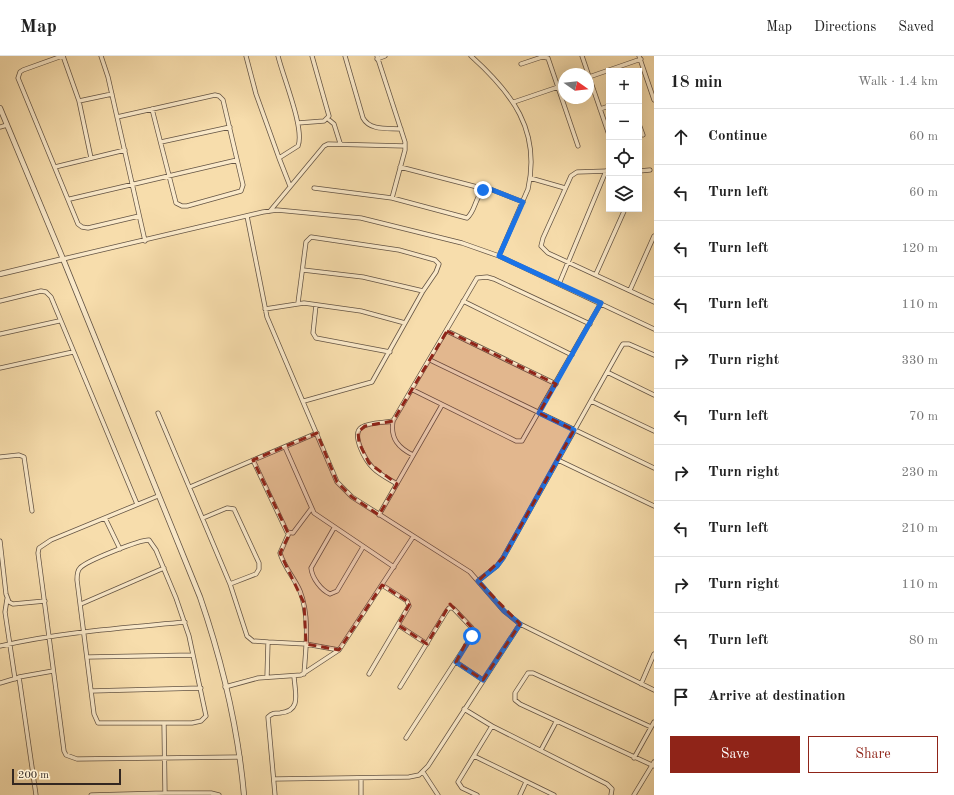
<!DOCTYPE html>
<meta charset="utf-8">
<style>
body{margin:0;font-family:"Old Standard TT",serif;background:#f6f6f6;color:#222}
.controls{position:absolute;right:12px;top:12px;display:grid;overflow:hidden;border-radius:0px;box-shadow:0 4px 16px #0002}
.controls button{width:36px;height:36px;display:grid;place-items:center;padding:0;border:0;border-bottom:1px solid #e0e0e0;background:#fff;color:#222;font:20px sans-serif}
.compass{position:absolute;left:558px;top:12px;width:36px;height:36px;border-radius:50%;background:#fff;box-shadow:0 4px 16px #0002;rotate:104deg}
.scale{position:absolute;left:12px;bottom:10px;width:109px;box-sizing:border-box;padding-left:4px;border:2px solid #332721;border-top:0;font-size:11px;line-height:14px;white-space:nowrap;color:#332721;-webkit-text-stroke:3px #fae9c9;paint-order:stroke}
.stop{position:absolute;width:12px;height:12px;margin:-9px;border:3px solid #1a73e8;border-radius:50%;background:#fff}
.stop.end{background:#1a73e8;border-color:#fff;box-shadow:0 1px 4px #0008}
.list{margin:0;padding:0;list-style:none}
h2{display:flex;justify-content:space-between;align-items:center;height:52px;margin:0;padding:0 16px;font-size:17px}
h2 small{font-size:13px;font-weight:400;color:#767676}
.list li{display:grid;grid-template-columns:26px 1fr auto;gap:12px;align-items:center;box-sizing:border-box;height:56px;padding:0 16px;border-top:1px solid #e0e0e0}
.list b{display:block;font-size:15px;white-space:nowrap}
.list em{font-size:13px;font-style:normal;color:#767676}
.actions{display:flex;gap:8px;padding:12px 16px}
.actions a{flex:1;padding:9px 0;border:1px solid #8f2418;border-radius:0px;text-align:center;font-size:14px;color:#8f2418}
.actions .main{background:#8f2418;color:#fff}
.icon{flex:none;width:22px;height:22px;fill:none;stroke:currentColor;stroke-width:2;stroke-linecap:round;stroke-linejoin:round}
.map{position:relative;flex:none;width:654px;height:739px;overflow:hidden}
header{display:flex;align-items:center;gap:24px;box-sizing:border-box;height:56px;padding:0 20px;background:#fff;border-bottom:1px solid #e0e0e0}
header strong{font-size:19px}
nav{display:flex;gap:22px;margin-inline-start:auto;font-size:14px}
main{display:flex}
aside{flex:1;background:#fff}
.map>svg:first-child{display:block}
</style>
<header>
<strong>Map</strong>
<nav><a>Map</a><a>Directions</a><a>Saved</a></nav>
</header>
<main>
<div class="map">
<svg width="654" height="739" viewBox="0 0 654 739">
<rect width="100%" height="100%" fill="#f7ddac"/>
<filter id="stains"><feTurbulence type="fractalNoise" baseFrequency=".005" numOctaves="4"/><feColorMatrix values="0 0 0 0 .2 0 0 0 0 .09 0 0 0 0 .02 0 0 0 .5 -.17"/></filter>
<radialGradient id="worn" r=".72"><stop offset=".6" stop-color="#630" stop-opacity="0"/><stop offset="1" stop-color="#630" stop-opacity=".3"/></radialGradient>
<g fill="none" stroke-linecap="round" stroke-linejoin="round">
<g stroke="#645444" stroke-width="5">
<path id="minor" d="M 62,0 L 23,14 L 20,16 L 18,22 L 78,168 L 82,171 L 88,172 L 139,160
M 63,0 L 79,45 L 91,102
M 101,0 L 108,21 L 145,185
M 246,0 L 256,38 L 279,102 L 298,90 C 305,73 283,21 278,0
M 345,0 L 363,62 C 370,75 388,72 401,73
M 377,0 L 405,86 L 405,94 L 392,142
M 471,0 C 512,37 541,74 528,133 L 499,200
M 582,0 L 609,79
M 639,0 L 654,44
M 377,3 L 385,0
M 521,8 L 542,1 L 548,2 L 578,90
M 589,21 L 641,3
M 79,45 L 112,38
M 514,46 L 564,29
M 600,53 L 609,50
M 117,61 L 215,39 L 219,40 L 223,44 L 243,129 L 241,135 L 187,150 L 182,150 L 176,147 L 152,53
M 328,63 L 334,68 L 340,87
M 298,67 L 324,65 L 329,60 L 312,0
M 639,68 L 643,79
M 0,71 L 7,69
M 161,86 L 230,71
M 279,102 L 290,130
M 55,111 L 125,94
M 400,111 L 485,133
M 609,115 L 577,116 L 571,120 L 543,182 L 541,190 L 548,197 L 654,246
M 639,115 L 650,114
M 530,122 L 565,132
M 314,132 L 392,142 L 467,162 C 476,155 475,139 485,133 L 490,133 L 523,146
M 70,143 L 237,104
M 270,155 L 324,90 L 328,88 L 405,90
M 247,160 L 267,261 L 337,426 L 352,441 L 470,516 L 504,555 L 520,568 L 654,634
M 63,203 L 263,156 L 277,154 L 361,162 L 462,187 L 499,200 L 654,273
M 303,214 L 363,221 L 423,235
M 596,218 L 625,153
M 559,228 L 606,115
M 630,234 L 654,180
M 0,245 L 41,235 L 46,236 L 51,241 L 137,448
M 463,245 L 572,299
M 298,247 L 306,186 L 311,181 L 399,194 L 435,204 L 439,208 L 436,216 L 423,235 L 372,326 L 304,345
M 316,249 L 313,277 L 316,282 L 390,296
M 265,253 L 304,247 L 361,255 L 405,267
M 447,275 L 556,328
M 0,278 L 59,265
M 430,304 L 654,412
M 0,312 L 73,296
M 607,316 L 654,339
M 413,334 L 516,385 L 522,385 L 601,247
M 591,345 L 654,375
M 158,357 L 230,528 L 247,580 L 253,585 L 268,586 L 267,621
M 393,365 C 390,383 399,392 413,399
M 285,391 L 314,457 L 394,511
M 0,401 L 19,399 L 24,401 L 32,455
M 253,404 L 287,476 L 293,477 L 311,453
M 558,404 L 654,450
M 397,428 C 389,423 380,419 373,412 C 366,405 350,378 362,371 C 370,366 384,367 393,365 L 477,222 L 487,221 L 494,223 L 590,268
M 190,431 L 317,377
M 158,440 L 51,484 L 39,492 L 38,497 L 64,695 L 66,699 L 77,703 L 240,701
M 379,459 L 442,349
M 105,462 L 120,493
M 203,462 L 227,452 L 234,453 L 259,507 L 259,513 L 256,518 L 230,528
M 334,472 L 311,512 C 312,522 321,534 330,538 L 337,535 L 363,491
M 289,477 L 280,497 C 284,511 295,523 300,535 C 310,561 306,591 304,618
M 149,484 L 156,494 L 176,542 L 189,580 L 206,660 L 201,665 L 192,667 L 98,667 L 94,658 L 77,524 C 77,520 77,515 80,512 C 86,505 139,484 149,484 Z
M 0,485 L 6,538 L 9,546 L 13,548 L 45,545
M 478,525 L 497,510 L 503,502 L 621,291 L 623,288 L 629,288 L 654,299
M 7,543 L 5,556 L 15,623
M 81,548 L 164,512
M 398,569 L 427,588
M 268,586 L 306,588 L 339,594
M 0,590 C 61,576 122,572 185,566
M 88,601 L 193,599
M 456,606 L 483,624
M 369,618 L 409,550 L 407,545 L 382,529
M 0,627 L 17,622
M 641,628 L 654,598
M 225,631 L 258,622 L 301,619 L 339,594 L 413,481
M 400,631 L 446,556 L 449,552 L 453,552 L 472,572 L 472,580 L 406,682
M 91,635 L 201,632
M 464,653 L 492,670 L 607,728 L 612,733 L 611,739
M 164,667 L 165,737
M 651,671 L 533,617 L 528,617 L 515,637 L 515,644 L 520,648 L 654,710
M 541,694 L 556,666
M 474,700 L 554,739
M 634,702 L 654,666
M 423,716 L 438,739
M 361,722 L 361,739
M 274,723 L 409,721 L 419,719 L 428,710 L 520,568
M 36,739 L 19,621 L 53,615
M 91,739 L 165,737 L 211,737 L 219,739
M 275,739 L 268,661 C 272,657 275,657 280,657 C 302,655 295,637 294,620
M 477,739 L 462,732 L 458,726 L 492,670
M 520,739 L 526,726
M 634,739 L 654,706"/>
</g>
<g stroke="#645444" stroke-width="6">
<path id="tertiary" d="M 0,52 L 63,203 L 200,541 C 222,605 238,672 244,739
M 0,218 L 63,203"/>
</g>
<use href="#minor" stroke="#fae9c9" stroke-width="3.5"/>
<use href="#tertiary" stroke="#fae9c9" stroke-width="4.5"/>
</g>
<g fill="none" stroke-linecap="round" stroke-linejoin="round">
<path stroke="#1a73e8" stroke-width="5" d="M 472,580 L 456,606 L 483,624 L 520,568 L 504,555 L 478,525 L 497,510 L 503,502 L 574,374 L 539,357 L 601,247 L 499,200 L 523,146 L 490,133 L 483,134"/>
</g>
<path fill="#8f2418" fill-opacity="0.2" stroke="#8f2418" stroke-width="3" stroke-dasharray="8 5" stroke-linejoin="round" d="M 447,275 L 556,328 L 539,357 L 574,374 L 503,502 L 478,525 L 520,568 L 483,624 L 456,606 L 473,573 L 450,548 L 427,588 L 398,569 L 410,547 L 382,529 L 339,594 L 306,588 L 304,547 L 280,497 L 289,479 L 253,404 L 317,377 L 337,426 L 352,441 L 379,459 L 397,428 L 369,407 L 359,387 L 358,376 L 365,370 L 393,365 Z"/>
<rect width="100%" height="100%" filter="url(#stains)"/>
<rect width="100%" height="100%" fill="url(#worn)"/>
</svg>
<div class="controls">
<button>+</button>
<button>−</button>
<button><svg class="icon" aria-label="locate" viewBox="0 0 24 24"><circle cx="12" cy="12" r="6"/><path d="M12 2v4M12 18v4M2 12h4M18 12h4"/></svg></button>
<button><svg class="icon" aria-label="layers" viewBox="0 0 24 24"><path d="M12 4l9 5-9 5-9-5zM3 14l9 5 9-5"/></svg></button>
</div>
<svg class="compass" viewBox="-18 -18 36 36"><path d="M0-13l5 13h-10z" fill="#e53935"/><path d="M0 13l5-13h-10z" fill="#767676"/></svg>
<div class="scale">200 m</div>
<div class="stop" style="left:472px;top:580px"></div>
<div class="stop end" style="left:483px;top:134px"></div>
</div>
<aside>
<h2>18 min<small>Walk · 1.4 km</small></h2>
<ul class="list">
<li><svg class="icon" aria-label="ahead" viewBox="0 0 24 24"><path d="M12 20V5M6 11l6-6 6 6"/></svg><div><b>Continue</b></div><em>60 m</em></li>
<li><svg class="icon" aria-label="left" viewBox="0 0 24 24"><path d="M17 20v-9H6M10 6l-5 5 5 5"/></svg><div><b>Turn left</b></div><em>60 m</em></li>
<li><svg class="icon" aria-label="left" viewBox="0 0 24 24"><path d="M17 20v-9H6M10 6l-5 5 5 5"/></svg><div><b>Turn left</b></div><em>120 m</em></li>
<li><svg class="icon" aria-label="left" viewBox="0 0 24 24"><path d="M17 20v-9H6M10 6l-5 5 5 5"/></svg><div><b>Turn left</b></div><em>110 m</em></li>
<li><svg class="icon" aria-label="right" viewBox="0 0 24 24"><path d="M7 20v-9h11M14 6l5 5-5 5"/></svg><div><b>Turn right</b></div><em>330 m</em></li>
<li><svg class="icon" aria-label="left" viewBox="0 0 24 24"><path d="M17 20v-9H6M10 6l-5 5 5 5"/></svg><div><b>Turn left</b></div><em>70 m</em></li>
<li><svg class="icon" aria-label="right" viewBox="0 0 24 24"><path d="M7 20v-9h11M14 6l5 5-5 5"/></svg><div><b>Turn right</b></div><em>230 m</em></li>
<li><svg class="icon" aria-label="left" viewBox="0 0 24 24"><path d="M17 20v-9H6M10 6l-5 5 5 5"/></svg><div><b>Turn left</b></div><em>210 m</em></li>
<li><svg class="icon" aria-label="right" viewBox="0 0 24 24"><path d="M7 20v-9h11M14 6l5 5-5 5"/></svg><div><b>Turn right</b></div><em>110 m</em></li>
<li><svg class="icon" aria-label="left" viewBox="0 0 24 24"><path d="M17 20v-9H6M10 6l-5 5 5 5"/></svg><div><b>Turn left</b></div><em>80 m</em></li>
<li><svg class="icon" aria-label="arrive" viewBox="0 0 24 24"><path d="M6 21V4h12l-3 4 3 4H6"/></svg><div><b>Arrive at destination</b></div></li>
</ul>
<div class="actions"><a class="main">Save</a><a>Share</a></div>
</aside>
</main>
